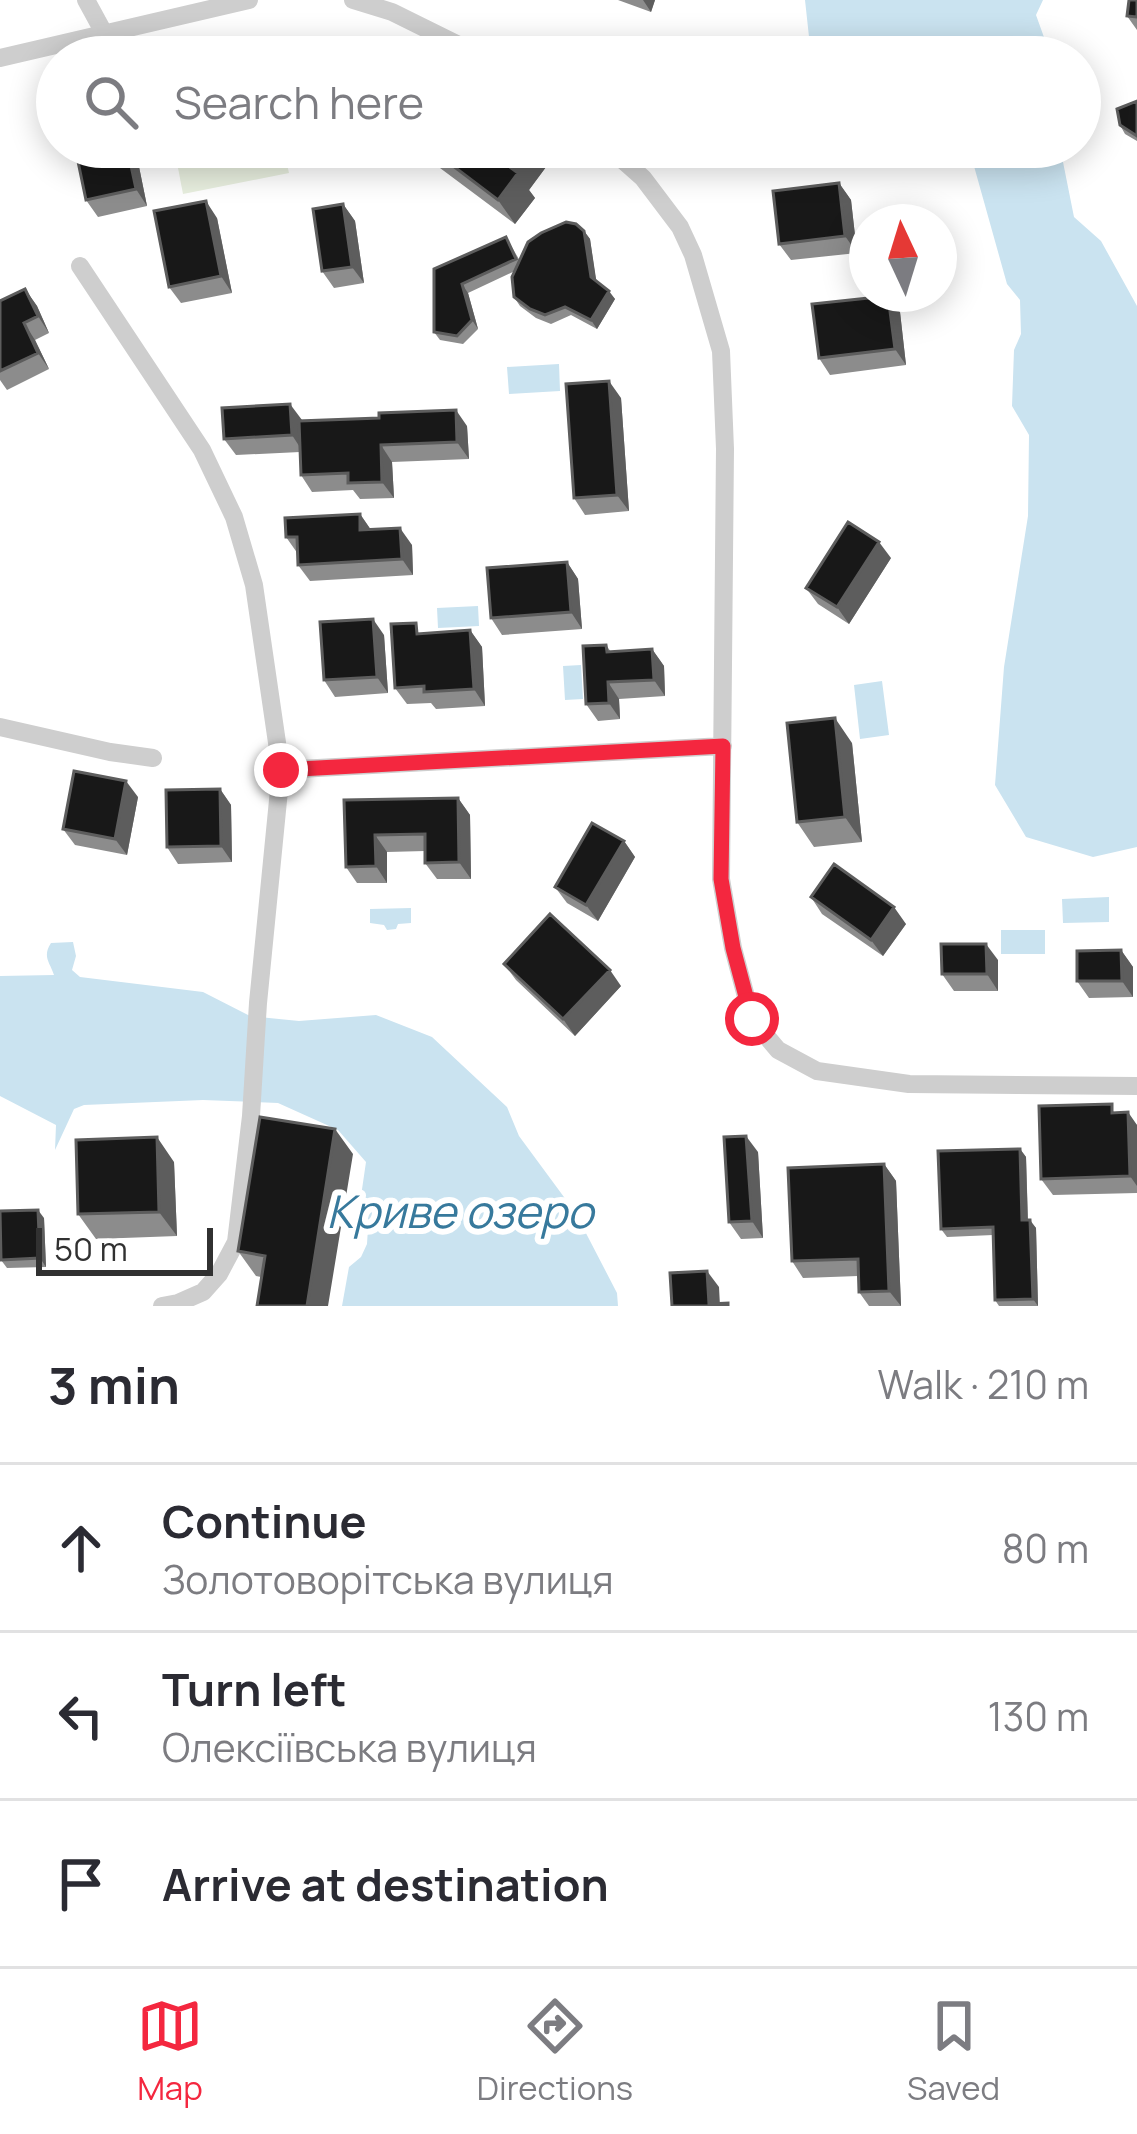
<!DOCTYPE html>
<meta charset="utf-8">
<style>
body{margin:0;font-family:Manrope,sans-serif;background:#f2f2f3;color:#2b2b33}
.compass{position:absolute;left:849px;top:204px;width:108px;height:108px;border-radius:50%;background:#fff;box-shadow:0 6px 30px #0003;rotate:356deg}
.scale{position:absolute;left:36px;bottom:30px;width:177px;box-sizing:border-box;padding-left:12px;border:6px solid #313131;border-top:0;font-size:33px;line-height:42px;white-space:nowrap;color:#313131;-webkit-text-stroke:9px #fff;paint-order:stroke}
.stop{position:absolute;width:36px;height:36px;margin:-27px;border:9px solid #f4273f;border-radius:50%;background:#fff}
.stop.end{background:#f4273f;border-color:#fff;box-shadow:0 3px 12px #0008}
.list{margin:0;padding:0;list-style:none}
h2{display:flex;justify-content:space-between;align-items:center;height:156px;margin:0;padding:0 48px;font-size:51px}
h2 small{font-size:39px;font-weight:400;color:#7c7c81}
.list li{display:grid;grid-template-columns:78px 1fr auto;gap:36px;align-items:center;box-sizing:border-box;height:168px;padding:0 48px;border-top:3px solid #e1e1e2}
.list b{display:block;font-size:45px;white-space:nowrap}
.list p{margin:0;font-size:39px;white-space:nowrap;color:#7c7c81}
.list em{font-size:39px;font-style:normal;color:#7c7c81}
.icon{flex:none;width:66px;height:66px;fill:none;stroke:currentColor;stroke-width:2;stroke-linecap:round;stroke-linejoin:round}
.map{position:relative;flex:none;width:1137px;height:1306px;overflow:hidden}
.search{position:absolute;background:#fff;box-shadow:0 6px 30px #0003;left:36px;right:36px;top:36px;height:132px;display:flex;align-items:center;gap:30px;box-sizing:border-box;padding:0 42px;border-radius:66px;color:#7c7c81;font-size:45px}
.sheet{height:660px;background:#fff}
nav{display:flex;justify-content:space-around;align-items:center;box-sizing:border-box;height:168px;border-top:3px solid #e1e1e2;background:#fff;font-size:33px;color:#7c7c81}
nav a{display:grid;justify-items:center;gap:6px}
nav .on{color:#f4273f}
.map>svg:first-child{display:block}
</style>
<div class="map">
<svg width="1137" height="1306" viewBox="0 0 1137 1306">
<rect width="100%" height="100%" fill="#fff"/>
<path fill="#e8efdf" d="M 174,147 L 283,147 L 289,173 L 183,194 Z"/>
<path fill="#cae3f0" d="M 805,0 L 1043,0 L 1036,15 L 1045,40 L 1043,57 L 832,57 L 810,46 Z
M 958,147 L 1060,147 L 1074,217 L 1101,241 L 1137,306 L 1137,847 L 1093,857 L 1026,837 L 995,785 L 1004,667 L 1028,516 L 1029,435 L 1012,406 L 1014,350 L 1021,334 L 1020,300 L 1007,284 L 972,159 Z
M 559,364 L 560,391 L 509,394 L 507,367 Z
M 478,606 L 479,626 L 438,628 L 437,608 Z
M 581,665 L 583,699 L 565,700 L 563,666 Z
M 882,681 L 889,735 L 860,739 L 854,685 Z
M 1109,897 L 1109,922 L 1063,923 L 1062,899 Z
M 411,908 L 411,923 L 398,924 L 396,929 L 387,930 L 384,925 L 370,923 L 370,909 Z
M 1001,930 L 1045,930 L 1045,954 L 1001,954 Z
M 73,942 L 76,956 L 72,970 L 80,977 L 203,992 L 250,1016 L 299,1021 L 376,1015 L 432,1037 L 507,1107 L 519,1136 L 575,1212 L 617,1293 L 618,1306 L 342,1306 L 349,1267 L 361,1257 L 367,1244 L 368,1228 L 360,1203 L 366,1162 L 338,1130 L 278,1103 L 203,1100 L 84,1105 L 74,1109 L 55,1150 L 56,1125 L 0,1096 L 0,976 L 54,975 C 50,962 42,957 51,943 Z"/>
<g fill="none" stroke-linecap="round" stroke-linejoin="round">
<path stroke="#cecece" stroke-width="18" d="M 86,0 L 104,33
M 353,0 L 392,12 L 483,57
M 0,58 L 249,0
M 608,147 L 643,178 L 680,227 L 693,255 L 721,351 L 725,449 L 721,879 L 733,948 L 752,1019 L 778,1050 L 817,1071 L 909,1084 L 1137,1086
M 80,266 L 202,450 L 234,517 L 254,585 L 281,770 L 258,1003 L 251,1116 L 236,1242 L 219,1274 L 203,1292 L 178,1303 L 162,1306
M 0,727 L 110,752 L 153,758
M 281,770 L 723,746"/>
</g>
<path fill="#8c8c8c" d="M 618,0 L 655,0 L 651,12 Z
M 1137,0 L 1137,30 L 1127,16 Z
M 1137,101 L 1137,141 L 1125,134 L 1120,125 Z
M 75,147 L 135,147 L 147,206 L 98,217 L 86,200 Z
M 426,147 L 532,147 L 546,167 L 529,190 L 535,198 L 515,224 L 440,168 Z
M 719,147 L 752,147 L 744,161 Z
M 839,183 L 851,200 L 857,253 L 791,260 L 779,244 Z
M 343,204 L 355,221 L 364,283 L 334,288 L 322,271 Z
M 217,218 L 232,293 L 181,303 L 169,287 Z
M 584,231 L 590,239 L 596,281 L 615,299 L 597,329 L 571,315 L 551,324 L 536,318 L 520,306 L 514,297 L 515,271 L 468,293 L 478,329 L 463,344 L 440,340 L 434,332 L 434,269 L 506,237 L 520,261 Z
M 25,289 L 37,306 L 49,333 L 35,340 L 49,369 L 7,390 L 0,380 L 0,301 Z
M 900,312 L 906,365 L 830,375 L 819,358 Z
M 621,398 L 629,511 L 585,515 L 574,498 Z
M 302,421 L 467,426 L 469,459 L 392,462 L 394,498 L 360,499 L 353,490 L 312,492 L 301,475 L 300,452 L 236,455 L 224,439 Z
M 360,514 L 371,530 L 412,545 L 413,575 L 310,581 L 298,565 L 298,554 L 286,537 Z
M 891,558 L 849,624 L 818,604 L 806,588 Z
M 567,562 L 578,579 L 582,629 L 502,635 L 491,618 Z
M 470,630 L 482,647 L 485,706 L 436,709 L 431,703 L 407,704 L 395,688 L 423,633 Z
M 384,635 L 388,693 L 335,697 L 324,680 Z
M 606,645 L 611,652 L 652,649 L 664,666 L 665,696 L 619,699 L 620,719 L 598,721 L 586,704 Z
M 852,743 L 862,842 L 814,847 L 797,822 Z
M 220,789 L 231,805 L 232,862 L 178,864 L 167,847 Z
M 138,797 L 127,855 L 75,845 L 63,829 Z
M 458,798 L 470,815 L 471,879 L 437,879 L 425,863 L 425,851 L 387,852 L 387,883 L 357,883 L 346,867 L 344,800 Z
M 624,841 L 635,857 L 598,921 L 567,903 L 555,887 Z
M 811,897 L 906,924 L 883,956 L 822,914 Z
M 1121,950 L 1133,967 L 1133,997 L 1089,998 L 1077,981 Z
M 998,960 L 998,991 L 954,991 L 942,974 Z
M 504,964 L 621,986 L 575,1036 L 516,980 Z
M 1117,1112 L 1137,1125 L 1137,1193 L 1053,1195 L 1041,1179 Z
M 1020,1149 L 1026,1157 L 1028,1220 L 1036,1228 L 1038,1306 L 999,1306 L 995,1300 L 993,1235 L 947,1237 L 941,1229 Z
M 758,1152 L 763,1238 L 741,1239 L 729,1222 Z
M 353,1154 L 261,1277 L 256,1276 L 238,1251 Z
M 174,1162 L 177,1236 L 96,1239 L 78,1214 Z
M 884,1164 L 896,1181 L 901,1306 L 869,1306 L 859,1292 L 858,1276 L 803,1278 L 792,1261 Z
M 44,1218 L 46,1267 L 7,1268 L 1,1260 Z"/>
<path fill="#5d5d5d" d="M 643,0 L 655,0 L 651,12 Z
M 127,147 L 135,147 L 147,206 L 136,189 Z
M 526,147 L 532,147 L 546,167 L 529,190 L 535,198 L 515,224 L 498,200 L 511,168 Z
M 734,147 L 752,147 L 744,161 Z
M 839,183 L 851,200 L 857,253 L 845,236 Z
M 206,201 L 217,218 L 232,293 L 221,276 Z
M 343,204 L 355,221 L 364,283 L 352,267 Z
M 584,231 L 590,239 L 597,285 L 591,277 Z
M 462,284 L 468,293 L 478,329 L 472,320 Z
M 25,289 L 37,306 L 49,333 L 38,316 Z
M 609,291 L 615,299 L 597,329 L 591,320 Z
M 888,296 L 900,312 L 906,365 L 895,349 Z
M 24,323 L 35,340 L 49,369 L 38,353 Z
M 609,381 L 621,398 L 629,511 L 617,495 Z
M 290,404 L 302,420 L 303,452 L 292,435 Z
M 456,410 L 467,426 L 469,459 L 457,442 Z
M 381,445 L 392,462 L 394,498 L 382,482 Z
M 360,514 L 371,530 L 360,530 Z
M 400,528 L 412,545 L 413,575 L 402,559 Z
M 879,542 L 891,558 L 849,624 L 837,607 Z
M 567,562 L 578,579 L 582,629 L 571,612 Z
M 373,619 L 384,635 L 388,693 L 377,677 Z
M 470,630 L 482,647 L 485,706 L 474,689 Z
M 652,649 L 664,666 L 665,696 L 654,680 Z
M 608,682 L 619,699 L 620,719 L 609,703 Z
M 835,718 L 852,743 L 862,842 L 845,817 Z
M 126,781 L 138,797 L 127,855 L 115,839 Z
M 220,789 L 231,805 L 232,862 L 221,846 Z
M 458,798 L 470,815 L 471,879 L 459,862 Z
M 375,835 L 387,852 L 387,883 L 376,866 Z
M 624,841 L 635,857 L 598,921 L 586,905 Z
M 894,907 L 906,924 L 883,956 L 871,940 Z
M 986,944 L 998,960 L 998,991 L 987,974 Z
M 1121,950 L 1133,967 L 1133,997 L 1122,981 Z
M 610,970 L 621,986 L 575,1036 L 563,1019 Z
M 1128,1112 L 1137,1125 L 1137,1186 L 1130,1176 Z
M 335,1129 L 353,1154 L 328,1306 L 307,1306 Z
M 746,1136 L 758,1152 L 763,1238 L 752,1221 Z
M 157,1137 L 174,1162 L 177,1236 L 159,1212 Z
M 1020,1149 L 1026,1157 L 1028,1228 L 1022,1220 Z
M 884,1164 L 896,1181 L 901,1306 L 889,1291 Z
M 38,1210 L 44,1218 L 46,1267 L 40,1258 Z
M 1030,1220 L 1036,1228 L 1038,1306 L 1033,1299 Z
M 707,1271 L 719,1287 L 720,1306 L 709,1304 Z"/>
<path fill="#181818" stroke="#5d5d5d" stroke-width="3" d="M 1129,0 L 1137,0 L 1137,17 L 1127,16 Z
M 1137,101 L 1137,136 L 1120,125 L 1117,109 Z
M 75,147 L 127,147 L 136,189 L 86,200 Z
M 428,147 L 526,147 L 511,168 L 518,173 L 498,200 Z
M 839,183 L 845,236 L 779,244 L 773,191 Z
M 206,201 L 221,276 L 169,287 L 154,211 Z
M 343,204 L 352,267 L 322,271 L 313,209 Z
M 566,222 L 576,224 L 584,231 L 591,277 L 609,291 L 591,320 L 565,307 L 545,315 L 530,309 L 514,297 L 512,277 L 528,242 L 541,233 Z
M 506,237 L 516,259 L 462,284 L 472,320 L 457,336 L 434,332 L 434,269 Z
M 25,289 L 38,316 L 24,323 L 38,353 L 0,371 L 0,301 Z
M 888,296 L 895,349 L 819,358 L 812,304 Z
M 609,381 L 617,495 L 574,498 L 566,384 Z
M 290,404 L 292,435 L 224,439 L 222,408 Z
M 456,410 L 457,442 L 381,445 L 382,482 L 348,483 L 348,473 L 301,475 L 299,421 L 379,418 L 379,413 Z
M 360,514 L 360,530 L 400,528 L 402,559 L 298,565 L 297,537 L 286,537 L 285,518 Z
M 848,522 L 879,542 L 837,607 L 806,588 Z
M 567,562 L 571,612 L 491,618 L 487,568 Z
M 373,619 L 377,677 L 324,680 L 320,622 Z
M 416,623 L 417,634 L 470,630 L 474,689 L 424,692 L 424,686 L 395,688 L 391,624 Z
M 606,645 L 607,652 L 652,649 L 654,680 L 608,682 L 609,703 L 586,704 L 583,646 Z
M 835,718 L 845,817 L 797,822 L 787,723 Z
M 74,771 L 126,781 L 115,839 L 63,829 Z
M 220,789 L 221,846 L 167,847 L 166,790 Z
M 458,798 L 459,862 L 425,863 L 425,834 L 375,835 L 376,866 L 346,867 L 344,800 Z
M 592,823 L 624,841 L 586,905 L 555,887 Z
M 834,864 L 894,907 L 871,940 L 811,897 Z
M 550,914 L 610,970 L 563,1019 L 504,964 Z
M 941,944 L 986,944 L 987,974 L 942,974 Z
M 1121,950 L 1122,981 L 1077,981 L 1077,951 Z
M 1112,1104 L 1112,1113 L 1128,1112 L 1130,1176 L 1041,1179 L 1039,1106 Z
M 260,1117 L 335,1129 L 307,1306 L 257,1306 L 265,1256 L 238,1251 Z
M 746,1136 L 752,1221 L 729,1222 L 724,1137 Z
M 157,1137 L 159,1212 L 78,1214 L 76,1140 Z
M 1020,1149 L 1022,1220 L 1030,1220 L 1033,1299 L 995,1300 L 993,1227 L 941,1229 L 938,1151 Z
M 884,1164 L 889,1291 L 859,1292 L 858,1259 L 792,1261 L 788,1168 Z
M 38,1210 L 40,1258 L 1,1260 L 0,1211 Z
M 707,1271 L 709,1304 L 728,1303 L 728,1306 L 672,1306 L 670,1273 Z"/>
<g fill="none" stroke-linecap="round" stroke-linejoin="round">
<path stroke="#f4273f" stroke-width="15" d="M 281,770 L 723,746 L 721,879 L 733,948 L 752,1019"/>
</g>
<g text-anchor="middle" stroke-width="12" stroke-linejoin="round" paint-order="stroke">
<g font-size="45" font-style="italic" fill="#37799c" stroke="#fff">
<text x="460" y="1228">Криве озеро</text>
</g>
</g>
</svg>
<svg class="compass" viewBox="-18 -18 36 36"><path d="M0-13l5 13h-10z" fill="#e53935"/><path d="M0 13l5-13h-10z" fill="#7c7c81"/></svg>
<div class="scale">50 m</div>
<div class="stop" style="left:752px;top:1019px"></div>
<div class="stop end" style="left:281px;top:770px"></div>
<div class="search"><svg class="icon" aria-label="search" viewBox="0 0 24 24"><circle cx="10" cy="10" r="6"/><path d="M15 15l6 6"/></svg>Search here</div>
</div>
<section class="sheet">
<h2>3 min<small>Walk · 210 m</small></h2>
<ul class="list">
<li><svg class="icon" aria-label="ahead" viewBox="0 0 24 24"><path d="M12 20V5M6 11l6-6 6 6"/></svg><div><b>Continue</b><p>Золотоворітська вулиця</p></div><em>80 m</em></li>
<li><svg class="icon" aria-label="left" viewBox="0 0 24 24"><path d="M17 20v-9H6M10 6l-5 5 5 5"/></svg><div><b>Turn left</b><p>Олексіївська вулиця</p></div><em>130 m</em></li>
<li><svg class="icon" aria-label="arrive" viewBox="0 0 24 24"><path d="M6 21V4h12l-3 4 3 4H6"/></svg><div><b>Arrive at destination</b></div></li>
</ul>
</section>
<nav>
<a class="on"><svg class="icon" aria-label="map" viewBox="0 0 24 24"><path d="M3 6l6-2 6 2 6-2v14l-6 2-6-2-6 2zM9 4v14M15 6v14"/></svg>Map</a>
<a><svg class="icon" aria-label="directions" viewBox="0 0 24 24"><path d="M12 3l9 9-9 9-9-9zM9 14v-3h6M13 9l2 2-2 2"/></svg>Directions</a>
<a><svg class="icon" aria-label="saved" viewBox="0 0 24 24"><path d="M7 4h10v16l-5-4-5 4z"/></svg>Saved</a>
</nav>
